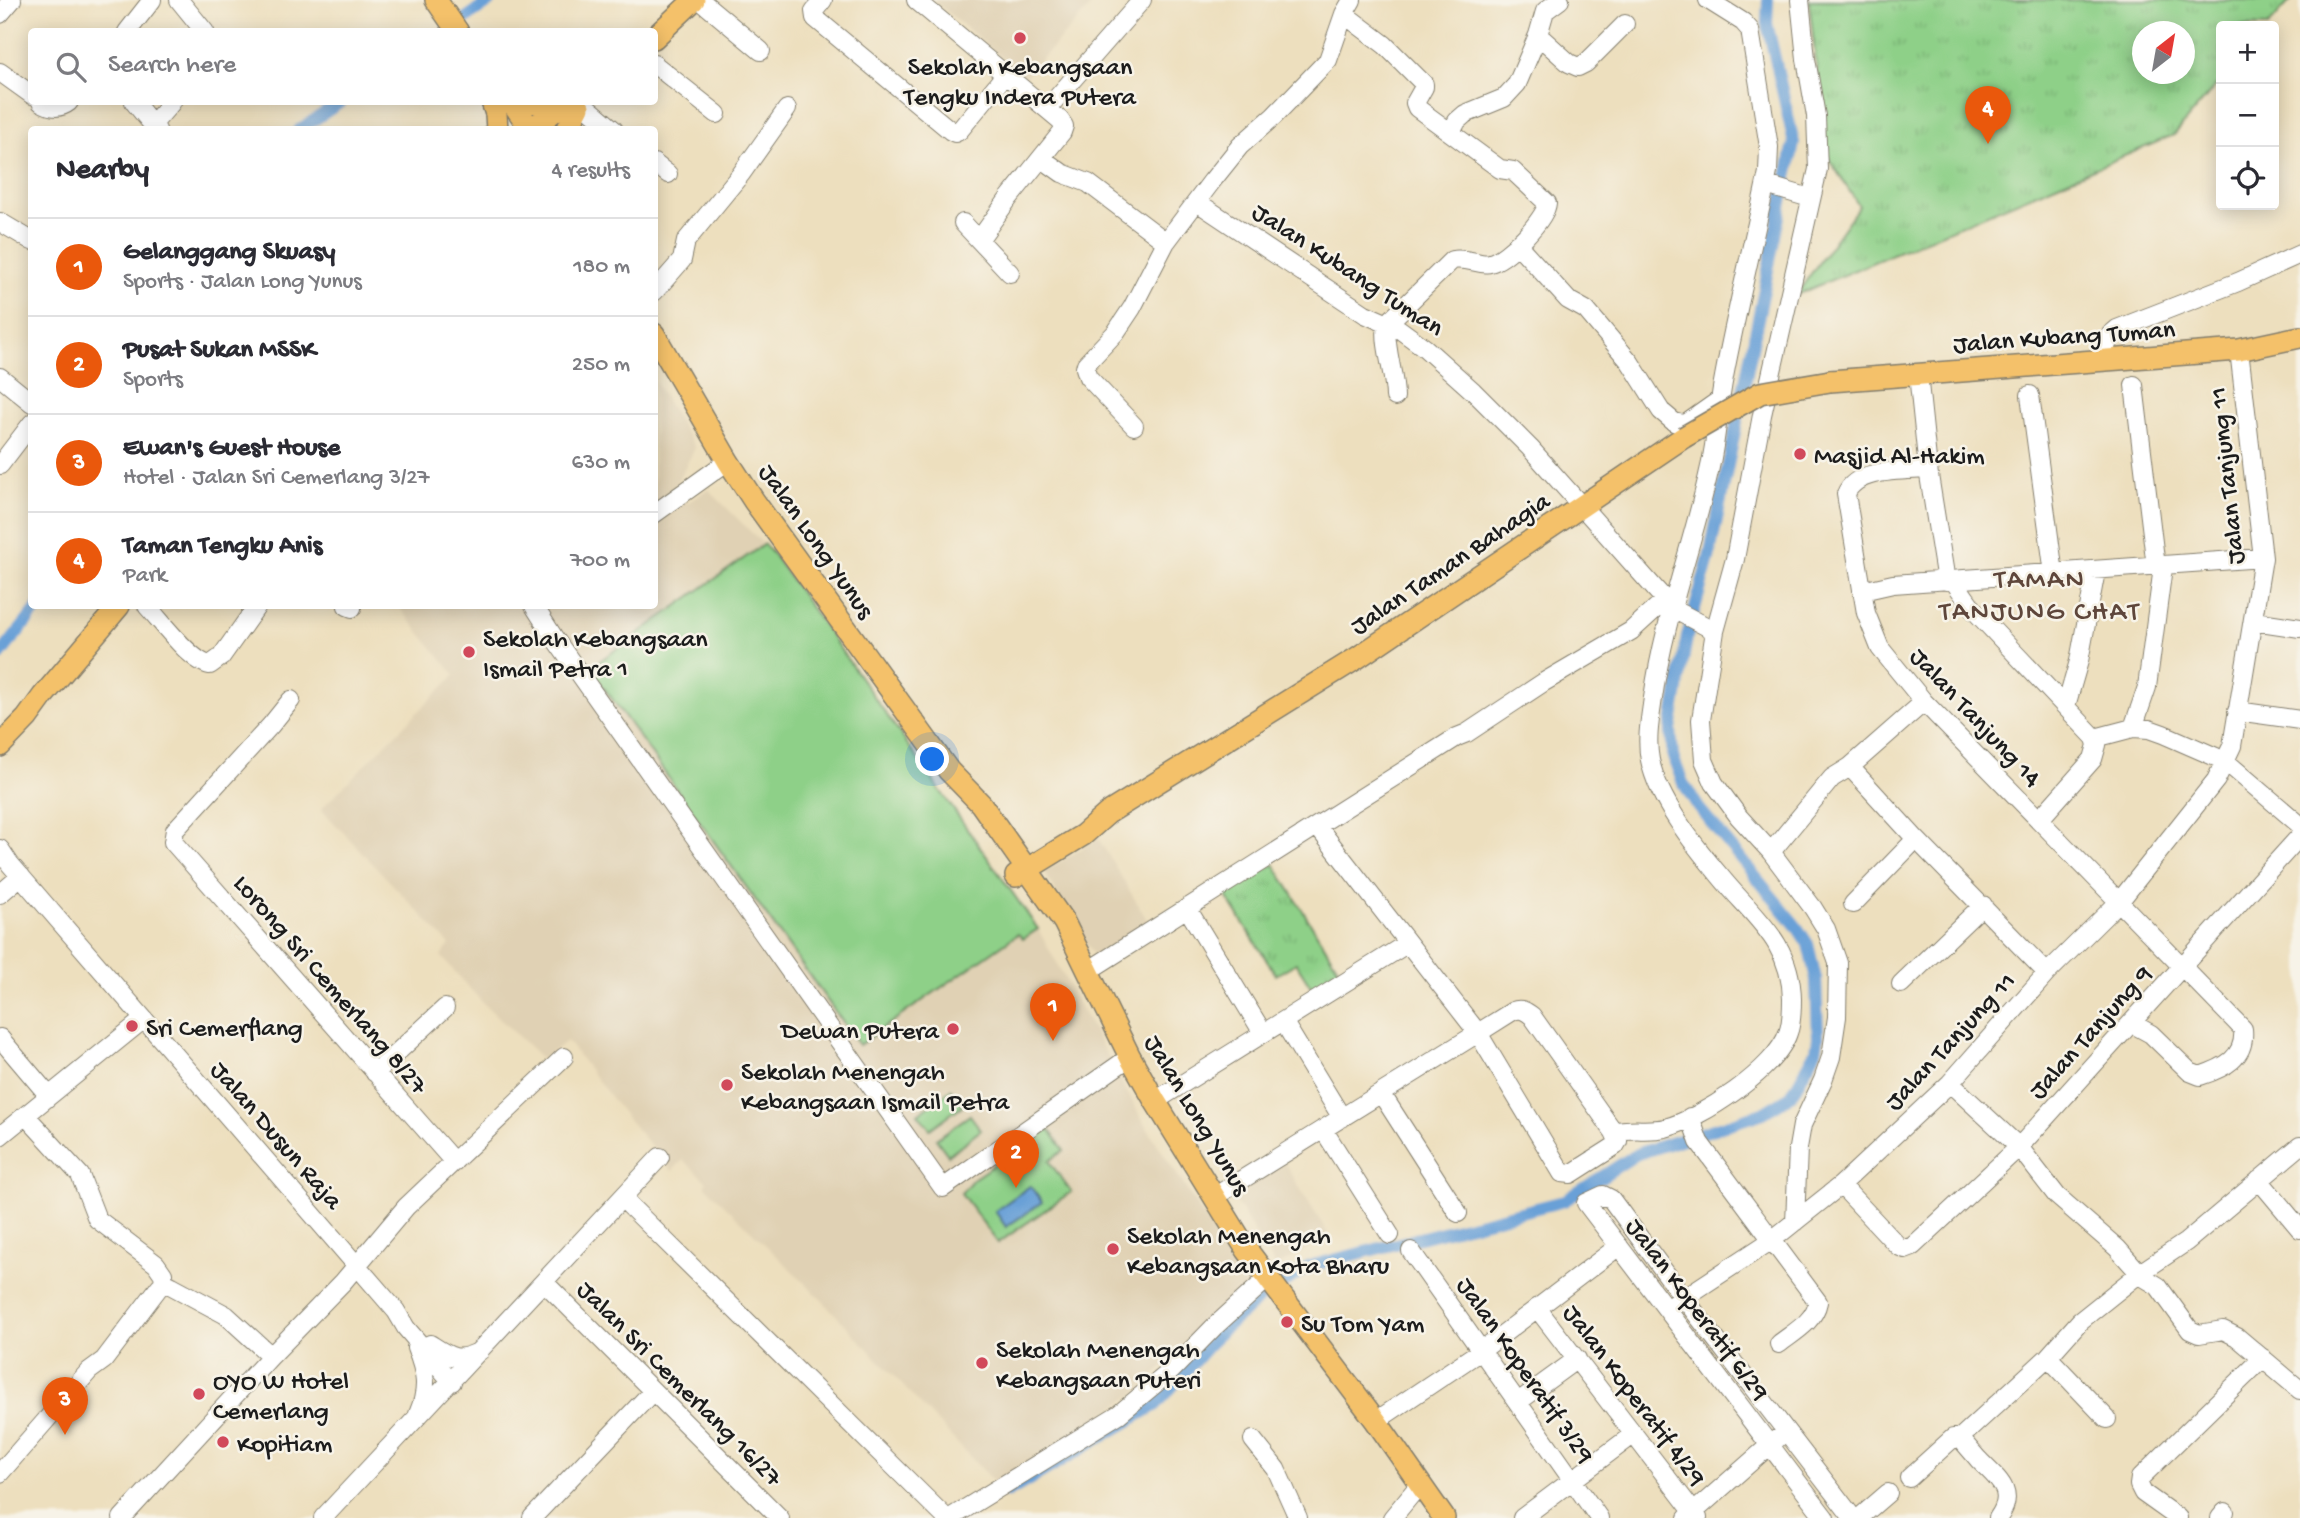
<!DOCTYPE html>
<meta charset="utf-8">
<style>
body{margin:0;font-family:"Gochi Hand",sans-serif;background:#f2f2f3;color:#2b2b33}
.controls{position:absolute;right:21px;top:21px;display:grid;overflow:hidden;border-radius:7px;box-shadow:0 4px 18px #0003}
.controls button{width:63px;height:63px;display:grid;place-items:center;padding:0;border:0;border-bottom:2px solid #e1e1e2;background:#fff;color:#2b2b33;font:35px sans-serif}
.compass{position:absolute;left:2132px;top:21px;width:63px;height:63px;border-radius:50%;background:#fff;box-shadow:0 4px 18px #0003;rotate:31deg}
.you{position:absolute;left:933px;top:760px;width:24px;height:24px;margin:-18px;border:5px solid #fff;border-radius:50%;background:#1a73e8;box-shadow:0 0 0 10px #1a73e833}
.badge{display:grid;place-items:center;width:46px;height:46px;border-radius:50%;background:#ea580c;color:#fff;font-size:23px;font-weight:700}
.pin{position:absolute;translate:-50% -58px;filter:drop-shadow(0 2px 4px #0008)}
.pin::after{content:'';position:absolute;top:37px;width:24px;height:21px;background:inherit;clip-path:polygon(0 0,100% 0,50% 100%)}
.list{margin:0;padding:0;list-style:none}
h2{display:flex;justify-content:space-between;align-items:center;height:91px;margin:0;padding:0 28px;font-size:30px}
h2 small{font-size:23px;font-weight:400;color:#7c7c81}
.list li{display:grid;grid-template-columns:46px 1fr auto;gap:21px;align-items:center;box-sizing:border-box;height:98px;padding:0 28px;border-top:2px solid #e1e1e2}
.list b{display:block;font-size:26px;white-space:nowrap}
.list p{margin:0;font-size:23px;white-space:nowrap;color:#7c7c81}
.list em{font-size:23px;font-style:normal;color:#7c7c81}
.icon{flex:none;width:38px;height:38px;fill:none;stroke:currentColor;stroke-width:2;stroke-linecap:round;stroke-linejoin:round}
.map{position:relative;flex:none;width:2300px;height:1518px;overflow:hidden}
.search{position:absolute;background:#fff;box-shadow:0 4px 18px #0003;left:28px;top:28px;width:630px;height:77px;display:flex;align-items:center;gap:18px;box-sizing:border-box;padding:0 24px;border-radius:7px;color:#7c7c81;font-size:26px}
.panel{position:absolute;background:#fff;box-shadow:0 4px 18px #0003;left:28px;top:126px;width:630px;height:483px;border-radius:7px}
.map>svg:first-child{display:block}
</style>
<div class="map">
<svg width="2300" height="1518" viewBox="0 0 2300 1518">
<defs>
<pattern id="park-tufts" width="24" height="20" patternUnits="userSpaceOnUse" patternTransform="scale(1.75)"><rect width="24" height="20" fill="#8ed088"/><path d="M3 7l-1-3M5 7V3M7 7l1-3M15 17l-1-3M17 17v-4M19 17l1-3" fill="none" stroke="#7ab275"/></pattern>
</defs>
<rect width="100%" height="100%" fill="#f7f3e8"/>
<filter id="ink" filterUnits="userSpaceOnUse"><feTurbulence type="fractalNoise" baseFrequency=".0143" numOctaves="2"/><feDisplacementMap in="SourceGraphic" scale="14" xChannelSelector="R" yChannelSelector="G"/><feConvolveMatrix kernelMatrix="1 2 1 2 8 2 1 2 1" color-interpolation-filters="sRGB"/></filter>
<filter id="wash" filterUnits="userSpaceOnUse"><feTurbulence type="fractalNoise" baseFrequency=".00686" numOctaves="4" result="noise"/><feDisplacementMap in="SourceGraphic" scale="28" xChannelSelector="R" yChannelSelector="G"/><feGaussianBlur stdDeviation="1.57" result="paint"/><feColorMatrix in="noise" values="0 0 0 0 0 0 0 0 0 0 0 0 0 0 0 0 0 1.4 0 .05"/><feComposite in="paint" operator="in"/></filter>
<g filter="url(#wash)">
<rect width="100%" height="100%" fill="#eddfbe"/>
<path fill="#e0d1b4" d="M 933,0 L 1096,0 L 1025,77 Z
M 655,382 L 695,448 L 675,486 L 687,503 L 708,489 L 773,554 L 1038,929 L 1144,1123 L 1249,1287 L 1133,1395 L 995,1483 L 817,1295 L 704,1185 L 707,1182 L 683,1160 L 672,1171 L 626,1117 L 567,1041 L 542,1059 L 481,1001 L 441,956 L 450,945 L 321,809 L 455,675 L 398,606 L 654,606 Z
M 1098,838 L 1149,923 L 1094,956 L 1044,872 Z
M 1285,1164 L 1329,1235 L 1276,1267 L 1232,1196 Z"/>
<path fill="url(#park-tufts)" stroke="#557652" stroke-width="2" fill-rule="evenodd" d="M 1809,0 L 2291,0 L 2268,26 L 2221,26 L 2221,80 L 2174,135 L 1796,295 L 1859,206 L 1826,154 ZM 2142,32 L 2184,32 L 2184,74 L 2142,74 Z
M 1274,864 L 1343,976 L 1315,993 L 1296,963 L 1276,975 L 1225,894 Z"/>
<path fill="#8ed088" stroke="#557652" stroke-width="2" d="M 764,544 L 773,554 L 1038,929 L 1023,939 L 1018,934 L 859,1045 L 590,668 Z
M 951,1089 L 963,1105 L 930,1129 L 918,1114 Z
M 970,1115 L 981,1130 L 948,1155 L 936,1139 Z
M 1048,1128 L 1064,1150 L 1049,1161 L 1071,1192 L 998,1243 L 961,1193 L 973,1179 Z"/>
<path fill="#69a0d7" stroke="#425e7a" stroke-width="2" d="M 1030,1186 L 1042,1202 L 1006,1227 L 995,1211 Z"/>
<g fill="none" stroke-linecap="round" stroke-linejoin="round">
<path stroke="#69a0d7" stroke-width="12" d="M 449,30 L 492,0
M 299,130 L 341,102
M 0,655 L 39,606
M 1285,1282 L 1310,1266 L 1564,1201 L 1637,1154 L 1763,1113 L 1791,1096 L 1816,1051 L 1818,1038 L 1816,979 L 1808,944 L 1797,927 L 1699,808 L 1683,783 L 1673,757 L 1671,730 L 1687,637 L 1709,558 L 1794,143 L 1767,23 L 1768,0
M 1008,1492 L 1156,1405 L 1221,1331 L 1258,1300"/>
</g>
</g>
<g filter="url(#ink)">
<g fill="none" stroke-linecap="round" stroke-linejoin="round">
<g stroke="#847e6d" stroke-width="20">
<path id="minor" d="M 179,0 L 205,32
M 700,0 L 761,51
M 823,0 L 814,11 L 815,18 L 951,131 L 955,133 L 959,131 L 1005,75
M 916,0 L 1060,120 L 1064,126 L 1062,132 L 1009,198 L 979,240
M 0,14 L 12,0
M 1344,14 L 1385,45 L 1424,84 L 1424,87 L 1415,103 L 1417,108 L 1500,169 L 1513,171 L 1547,203 C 1546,219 1507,259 1490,263 C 1481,266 1468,257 1452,260 L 1387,324 C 1383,344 1395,374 1395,397
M 127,32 L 152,0
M 1538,35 L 1569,63 L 1578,67 L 1586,63 L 1625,24
M 654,64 L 717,114
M 0,72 L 32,95
M 41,102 C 51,108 60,109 69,102
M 134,102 L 157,130
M 582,103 L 614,130
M 1047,109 L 1142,0
M 153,124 L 172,102
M 1451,133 L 1457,121 L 1465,114 L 1504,98 L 1517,84 L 1538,35 L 1545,11 L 1560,0
M 1041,158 L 1062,173 L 1088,183 L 1166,242
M 654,163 L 668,174
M 1766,185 L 1810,198
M 1197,202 L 1365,314 L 1399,329 L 1425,348 L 1473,391 L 1530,448 L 1673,609 L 1715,631
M 0,222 L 32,241
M 963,223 L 1010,273
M 1517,244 L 1568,300 L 1586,310 L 1630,362 L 1661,411 L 1674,422 L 1681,424 L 1687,423 L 1721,399
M 654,292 L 682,260 L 686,241 L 741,174 L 787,109
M 2102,360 L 2110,335 L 2117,329 L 2238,282 L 2300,254
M 1918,374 L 1928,469 L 1946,581
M 0,377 L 32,403
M 2134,385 L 2156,567
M 2030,395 L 2054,574
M 1134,426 L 1088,377 L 1085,368 L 1086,364 L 1116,332 L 1132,308 L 1166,242 L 1212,181 L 1240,146 L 1274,116 L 1328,60 L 1344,14 L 1352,0
M 0,465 L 32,423
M 1928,469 C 1903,471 1856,468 1846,494 L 1866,613 L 1880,648 L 1924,702 L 2243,1029 C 2246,1058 2224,1068 2200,1076 L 2190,1072 L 2151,1034 L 2131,1023
M 654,514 L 728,461
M 1950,580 L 1955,583 L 1974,610 L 2095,738
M 1862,591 L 1893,584 L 2263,558
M 147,606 C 161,621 191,662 210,665 L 221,657 L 257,606
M 347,606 L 352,608
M 534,606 L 555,639 L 943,1188 L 1130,1057
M 2254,621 L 2300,628
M 291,700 L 271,725 L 175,830 L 173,842 L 454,1162
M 2066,706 L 2079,661 L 2096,571
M 2237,711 L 2300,720
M 2133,728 L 2147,687 L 2163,567
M 2095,738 L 2133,728 L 2149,729 L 2163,734 L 2225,761 L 2300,825
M 1850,767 L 1916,839 L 2047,973
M 2039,820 L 2093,759 L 2097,745 L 2095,738
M 0,849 L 10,864 L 396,1311 L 406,1328 L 452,1382
M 1771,852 L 1832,778 L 1850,767 L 1924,702
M 0,894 L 21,876
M 1853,904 L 1916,839
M 1187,908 L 1263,1033
M 1088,971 L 1457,737 L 1467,733 L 1544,682 L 1631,631 L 1665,600
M 1901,984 L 1983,905
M 1283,1021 L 1342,1118
M 0,1038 L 49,1096
M 375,1073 L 445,1008
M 1950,1083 L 2019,1147 L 2057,1196 L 2117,1248 L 2143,1277 L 2158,1286 L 2190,1330 L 2199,1334 L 2223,1330 L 2237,1337 L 2300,1390
M 1381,1093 L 1458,1213
M 1155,1101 L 1408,943
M 26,1116 L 80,1175 L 97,1219 L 156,1264 L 163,1274 L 164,1284
M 1690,1117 L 1699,1142 L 1818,1302 C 1814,1322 1794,1332 1779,1344
M 1323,1129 L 1390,1235
M 1614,1132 C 1630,1127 1648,1132 1665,1128 C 1701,1119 1776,1069 1788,1033 C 1792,1023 1792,1010 1792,999 C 1791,941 1753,917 1720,876 C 1694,845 1658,800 1650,760 C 1646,740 1650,719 1653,698 C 1664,619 1693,545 1710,467 C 1717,437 1718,407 1724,377 C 1737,308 1754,240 1768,172 L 1769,147 L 1750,30 L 1743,22 L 1708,0
M 0,1136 L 144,1019
M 2259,1180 L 2300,1229
M 1841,1185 L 1898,1246 L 1905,1249 L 1913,1246 L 2019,1147 L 2300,836
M 1214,1197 L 1478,1033 L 1513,1011 C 1521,1008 1526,1011 1532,1016 L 1614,1132 L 1618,1141 L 1615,1146 L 1571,1174 L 1562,1173 L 1478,1033 L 1317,826
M 623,1199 L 946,1518
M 1795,1222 L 1798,1148 L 1802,1125 L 1823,1080 L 1831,1057 L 1837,1017 L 1838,963 L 1826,929 L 1813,908 L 1771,852 L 1739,817 L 1714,783 L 1704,760 L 1701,720 L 1715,631 L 1735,559 L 1762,415 L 1818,169 L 1816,116 L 1806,59 L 1800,0
M 1411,1251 L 1599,1518
M 545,1283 L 780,1518
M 1537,1308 L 1698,1518
M 1667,1309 L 1772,1240 L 1841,1185 L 1950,1083 L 2047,973 L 2119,902 L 2216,780 L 2232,746 L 2263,558 L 2239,350
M 430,1344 C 450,1357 457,1363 480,1351
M 416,1348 C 426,1373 429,1389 418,1414
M 2048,1357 L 2107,1419
M 1518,1402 L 1577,1359
M 1376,1421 L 1482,1350 L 1619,1246
M 1960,1438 C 1966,1445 1972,1452 1978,1459 C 1996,1478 2018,1491 1998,1518
M 1253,1440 L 1276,1469 L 1298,1518
M 0,1473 L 89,1371 L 104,1360 L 160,1286 L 168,1284 L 172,1286 L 226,1315 L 271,1356
M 1909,1478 L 1953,1438 L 1960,1438 L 2048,1357 L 2080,1321 L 2140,1273 L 2186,1242 L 2300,1146
M 122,1518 L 271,1356 L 343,1282 L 406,1207 L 564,1057
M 323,1518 L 660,1157
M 532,1518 L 653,1391
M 950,1518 L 1119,1414 L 1172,1370 L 1214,1327 L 1268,1278
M 1392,1518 L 1420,1484
M 1522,1518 L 1634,1434
M 1687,1518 L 1778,1438
M 1825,1518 L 1586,1203 L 1603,1195 L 1611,1199 L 1684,1298 L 1853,1518
M 1859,1518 L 1888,1493
M 2178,1518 L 2143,1493 L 2139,1485 L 2140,1478 L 2263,1358
M 2220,1518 L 2225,1512"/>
</g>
<g stroke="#847e6d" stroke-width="24">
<path id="major" d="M 436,0 L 458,32
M 654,38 L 694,0
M 492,102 L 496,114 L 497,130
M 512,102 L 531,130
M 530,102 L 540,103 L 558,102
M 530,130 L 566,102
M 567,130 L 579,107
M 654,334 L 728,461 L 754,501 L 949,771 L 981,804 L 1064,922 L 1130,1057 L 1155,1101 L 1247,1250 L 1376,1421 L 1444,1518
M 1830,381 L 2239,350 L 2300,337
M 0,746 L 27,718 L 43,696 L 119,606
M 1016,876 L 1083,835 L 1108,813 L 1357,658 L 1684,437"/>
</g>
<use href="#minor" stroke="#fff" stroke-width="18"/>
<use href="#major" stroke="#f4c16a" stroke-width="21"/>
<g stroke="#847e6d" stroke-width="24" stroke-linecap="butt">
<path id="major-bridge" d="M 1684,437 L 1760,393 L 1830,381"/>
</g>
<use href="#major-bridge" stroke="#f4c16a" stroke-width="21"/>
</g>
</g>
<g fill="#d1495b" stroke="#f7f3e8" stroke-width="2.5">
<circle cx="1020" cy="38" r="7"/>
<circle cx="1800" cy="454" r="7"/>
<circle cx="469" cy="652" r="7"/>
<circle cx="132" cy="1026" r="7"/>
<circle cx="953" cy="1029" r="7"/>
<circle cx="727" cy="1085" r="7"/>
<circle cx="1113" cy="1249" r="7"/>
<circle cx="1287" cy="1322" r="7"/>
<circle cx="982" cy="1363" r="7"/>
<circle cx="199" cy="1394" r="7"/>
<circle cx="223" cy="1442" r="7"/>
</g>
<g text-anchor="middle" stroke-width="5" stroke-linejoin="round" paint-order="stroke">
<g font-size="26" fill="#1c1c1c" stroke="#f7f3e8" text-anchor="start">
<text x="1020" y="74" text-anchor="middle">Sekolah Kebangsaan<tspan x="1020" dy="30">Tengku Indera Putera</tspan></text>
<text x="1814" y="463">Masjid Al-Hakim</text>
<text x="483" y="646">Sekolah Kebangsaan<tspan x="483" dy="30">Ismail Petra 1</tspan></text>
<text x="146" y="1035">Sri Cemerflang</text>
<text x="939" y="1038" text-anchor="end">Dewan Putera</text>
<text x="741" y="1079">Sekolah Menengah<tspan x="741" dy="30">Kebangsaan Ismail Petra</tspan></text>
<text x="1127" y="1243">Sekolah Menengah<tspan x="1127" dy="30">Kebangsaan Kota Bharu</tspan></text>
<text x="1301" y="1331">Su Tom Yam</text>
<text x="996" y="1357">Sekolah Menengah<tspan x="996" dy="30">Kebangsaan Puteri</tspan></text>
<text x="213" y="1388">OYO W Hotel<tspan x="213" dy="30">Cemerlang</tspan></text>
<text x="237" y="1451">Kopitiam</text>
</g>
<g font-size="26" fill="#1c1c1c" stroke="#f7f3e8">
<text transform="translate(1349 268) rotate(33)" y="9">Jalan Kubang Tuman</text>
<text transform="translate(2064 335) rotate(-4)" y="9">Jalan Kubang Tuman</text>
<text transform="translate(2225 476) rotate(-96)" y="9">Jalan Tanjung 11</text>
<text transform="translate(818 540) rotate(55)" y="9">Jalan Long Yunus</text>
<text transform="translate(1449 562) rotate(-34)" y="9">Jalan Taman Bahagia</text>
<text transform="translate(1977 716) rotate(47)" y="9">Jalan Tanjung 14</text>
<text transform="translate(332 983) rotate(49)" y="9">Lorong Sri Cemerlang 8/27</text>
<text transform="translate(2089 1031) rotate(-48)" y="9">Jalan Tanjung 9</text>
<text transform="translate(1949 1040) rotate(-47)" y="9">Jalan Tanjung 11</text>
<text transform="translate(1199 1114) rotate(59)" y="9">Jalan Long Yunus</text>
<text transform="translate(278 1134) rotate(49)" y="9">Jalan Dusun Raja</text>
<text transform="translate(1699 1308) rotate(53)" y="9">Jalan Koperatif 6/29</text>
<text transform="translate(1527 1369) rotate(55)" y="9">Jalan Koperatif 3/29</text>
<text transform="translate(681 1382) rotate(45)" y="9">Jalan Sri Cemerlang 16/27</text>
<text transform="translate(1636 1394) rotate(53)" y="9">Jalan Koperatif 4/29</text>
</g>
<g font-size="28" letter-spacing="2" fill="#5e463b" stroke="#f7f3e8">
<text x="2040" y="587">TAMAN<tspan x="2040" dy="32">TANJUNG CHAT</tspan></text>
</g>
</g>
</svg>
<div class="controls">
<button>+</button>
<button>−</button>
<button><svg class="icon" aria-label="locate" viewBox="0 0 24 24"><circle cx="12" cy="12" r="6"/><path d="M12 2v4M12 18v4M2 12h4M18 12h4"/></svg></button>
</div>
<svg class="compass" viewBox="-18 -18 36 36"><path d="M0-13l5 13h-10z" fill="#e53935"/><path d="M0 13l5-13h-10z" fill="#7c7c81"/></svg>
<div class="you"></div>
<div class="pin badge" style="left:1053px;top:1041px">1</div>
<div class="pin badge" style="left:1016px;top:1188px">2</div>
<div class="pin badge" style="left:65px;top:1435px">3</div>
<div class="pin badge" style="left:1988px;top:144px">4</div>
<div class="search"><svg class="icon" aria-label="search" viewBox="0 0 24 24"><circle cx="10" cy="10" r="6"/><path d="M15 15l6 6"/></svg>Search here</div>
<section class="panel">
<h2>Nearby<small>4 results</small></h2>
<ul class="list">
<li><span class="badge">1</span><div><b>Gelanggang Skuasy</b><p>Sports · Jalan Long Yunus</p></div><em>180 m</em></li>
<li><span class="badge">2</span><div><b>Pusat Sukan MSSK</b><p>Sports</p></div><em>250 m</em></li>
<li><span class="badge">3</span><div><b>Ewan's Guest House</b><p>Hotel · Jalan Sri Cemerlang 3/27</p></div><em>630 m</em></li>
<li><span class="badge">4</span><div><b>Taman Tengku Anis</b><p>Park</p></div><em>700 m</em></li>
</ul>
</section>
</div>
